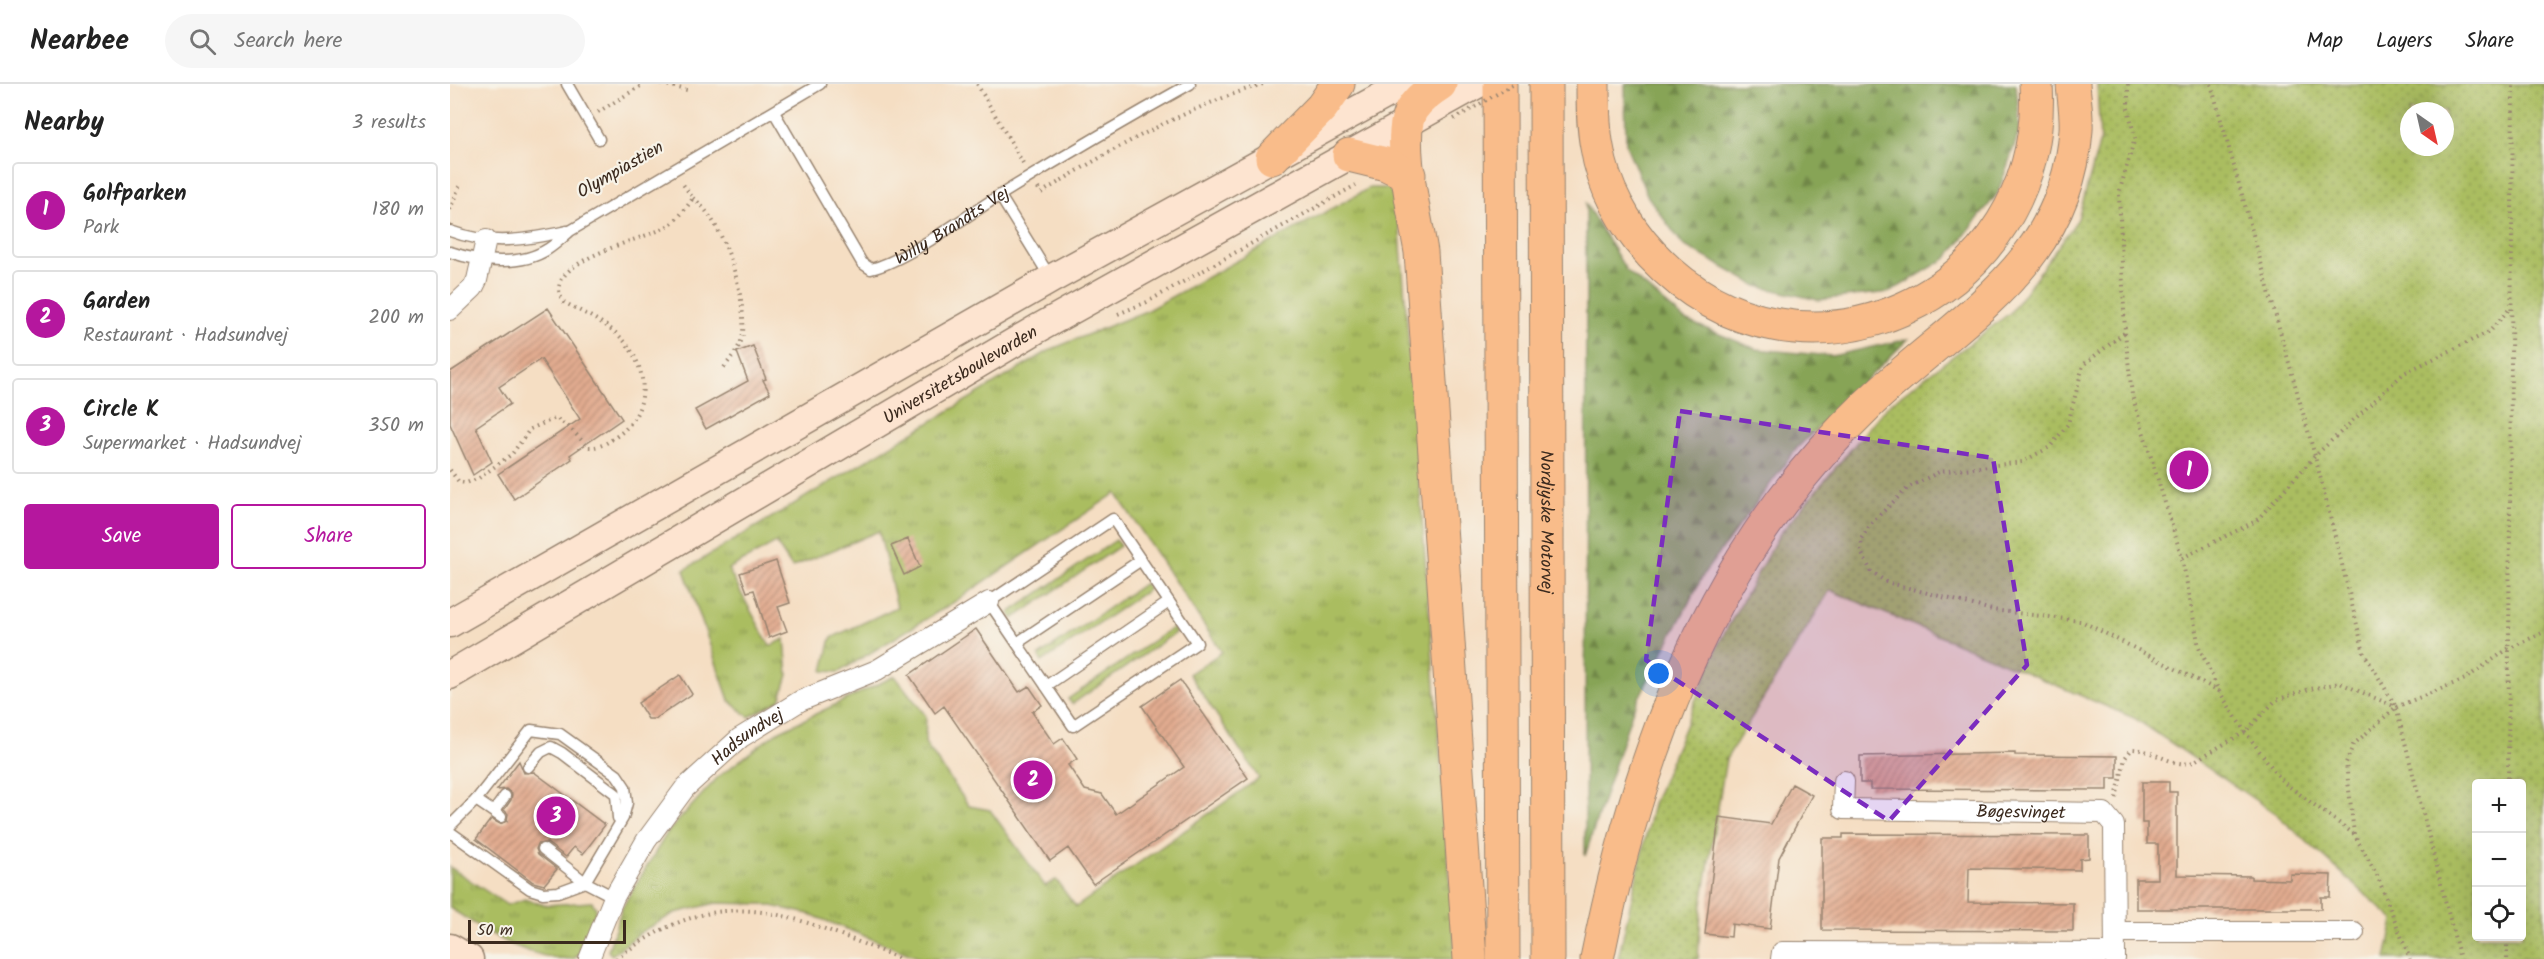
<!DOCTYPE html>
<meta charset="utf-8">
<style>
body{margin:0;font-family:Kalam,sans-serif;background:#f6f6f6;color:#222}
.controls{position:absolute;right:18px;bottom:18px;display:grid;overflow:hidden;border-radius:6px;box-shadow:0 6px 24px #0002}
.controls button{width:54px;height:54px;display:grid;place-items:center;padding:0;border:0;border-bottom:2px solid #e0e0e0;background:#fff;color:#222;font:30px sans-serif}
.compass{position:absolute;left:1950px;top:18px;width:54px;height:54px;border-radius:50%;background:#fff;box-shadow:0 6px 24px #0002;rotate:146deg}
.scale{position:absolute;left:18px;bottom:15px;width:158px;box-sizing:border-box;padding-left:6px;border:3px solid #3b2a1e;border-top:0;font-size:16px;line-height:21px;white-space:nowrap;color:#3b2a1e;-webkit-text-stroke:4px #f7f3e8;paint-order:stroke}
.you{position:absolute;left:1209px;top:590px;width:21px;height:21px;margin:-15px;border:4px solid #fff;border-radius:50%;background:#1a73e8;box-shadow:0 0 0 9px #1a73e833}
.badge{display:grid;place-items:center;width:39px;height:39px;border-radius:50%;background:#b5179e;color:#fff;font-size:20px;font-weight:700}
.pin{position:absolute;translate:-50% -50%;border:3px solid #fff;box-shadow:0 2px 6px #0006}
.list{margin:0;padding:0;list-style:none}
h2{display:flex;justify-content:space-between;align-items:center;height:78px;margin:0;padding:0 24px;font-size:26px}
h2 small{font-size:20px;font-weight:400;color:#767676}
.list li{display:grid;grid-template-columns:39px 1fr auto;gap:18px;align-items:center;box-sizing:border-box;height:96px;margin:0 12px 12px;padding:0 12px;border:2px solid #e0e0e0;border-radius:6px}
.list b{display:block;font-size:22px;white-space:nowrap}
.list p{margin:0;font-size:20px;white-space:nowrap;color:#767676}
.list em{font-size:20px;font-style:normal;color:#767676}
.actions{display:flex;gap:12px;padding:18px 24px}
.actions a{flex:1;padding:14px 0;border:2px solid #b5179e;border-radius:6px;text-align:center;font-size:21px;color:#b5179e}
.actions .main{background:#b5179e;color:#fff}
.icon{flex:none;width:33px;height:33px;fill:none;stroke:currentColor;stroke-width:2;stroke-linecap:round;stroke-linejoin:round}
.map{position:relative;flex:none;width:2094px;height:875px;overflow:hidden}
header{display:flex;align-items:center;gap:36px;box-sizing:border-box;height:84px;padding:0 30px;background:#fff;border-bottom:2px solid #e0e0e0}
header strong{font-size:28px}
nav{display:flex;gap:33px;margin-inline-start:auto;font-size:21px}
.search{width:420px;height:54px;background:#f6f6f6;display:flex;align-items:center;gap:15px;box-sizing:border-box;padding:0 21px;border-radius:33px;color:#767676;font-size:22px}
main{display:flex}
aside{flex:1;background:#fff}
.map>svg:first-child{display:block}
</style>
<header>
<strong>Nearbee</strong>
<div class="search"><svg class="icon" aria-label="search" viewBox="0 0 24 24"><circle cx="10" cy="10" r="6"/><path d="M15 15l6 6"/></svg>Search here</div>
<nav><a>Map</a><a>Layers</a><a>Share</a></nav>
</header>
<main>
<aside>
<h2>Nearby<small>3 results</small></h2>
<ul class="list">
<li><span class="badge">1</span><div><b>Golfparken</b><p>Park</p></div><em>180 m</em></li>
<li><span class="badge">2</span><div><b>Garden</b><p>Restaurant · Hadsundvej</p></div><em>200 m</em></li>
<li><span class="badge">3</span><div><b>Circle K</b><p>Supermarket · Hadsundvej</p></div><em>350 m</em></li>
</ul>
<div class="actions"><a class="main">Save</a><a>Share</a></div>
</aside>
<div class="map">
<svg width="2094" height="875" viewBox="0 0 2094 875">
<defs>
<pattern id="grass-tufts" width="24" height="20" patternUnits="userSpaceOnUse" patternTransform="scale(1.5)"><rect width="24" height="20" fill="#aabd61"/><path d="M3 7l-1-3M5 7V3M7 7l1-3M15 17l-1-3M17 17v-4M19 17l1-3" fill="none" stroke="#8c9a4f"/></pattern>
<pattern id="forest-firs" width="22" height="20" patternUnits="userSpaceOnUse" patternTransform="scale(1.5)"><rect width="22" height="20" fill="#87a457"/><path d="M5 1l3.5 6h-7zM16 11l3.5 6h-7z" fill="#708647"/></pattern>
<pattern id="park-dots" width="8" height="8" patternUnits="userSpaceOnUse" patternTransform="scale(1.5)"><rect width="8" height="8" fill="#aabd61"/><path d="M2 2h.1M6 6h.1" fill="none" stroke="#8c9a4f" stroke-width="1.8" stroke-linecap="round"/></pattern>
<pattern id="building-hatch" width="6" height="6" patternUnits="userSpaceOnUse" patternTransform="scale(1.5)"><rect width="6" height="6" fill="#e2ac90"/><path d="M-1 1l2-2M0 6l6-6M5 7l2-2" fill="none" stroke="#b88c75"/></pattern>
</defs>
<rect width="100%" height="100%" fill="#f7f3e8"/>
<filter id="ink" filterUnits="userSpaceOnUse"><feTurbulence type="fractalNoise" baseFrequency=".0167" numOctaves="2"/><feDisplacementMap in="SourceGraphic" scale="12" xChannelSelector="R" yChannelSelector="G"/><feConvolveMatrix kernelMatrix="1 2 1 2 8 2 1 2 1" color-interpolation-filters="sRGB"/></filter>
<filter id="wash" filterUnits="userSpaceOnUse"><feTurbulence type="fractalNoise" baseFrequency=".008" numOctaves="4" result="noise"/><feDisplacementMap in="SourceGraphic" scale="24" xChannelSelector="R" yChannelSelector="G"/><feGaussianBlur stdDeviation="1.35" result="paint"/><feColorMatrix in="noise" values="0 0 0 0 0 0 0 0 0 0 0 0 0 0 0 0 0 1.4 0 .05"/><feComposite in="paint" operator="in"/></filter>
<g filter="url(#wash)">
<rect width="100%" height="100%" fill="#f5dec3"/>
<path fill="url(#grass-tufts)" stroke="#727440" stroke-width="1.5" d="M 919,104 L 939,104 L 948,123 L 1006,875 L 472,875 L 359,830 L 313,820 L 266,819 L 225,829 L 194,846 L 162,871 L 158,867 L 172,824 L 217,749 L 268,693 L 326,649 L 445,592 L 476,632 L 475,659 L 519,722 L 540,726 L 595,802 L 606,796 L 626,823 L 809,694 L 739,590 L 772,568 L 666,409 L 504,518 L 389,588 L 373,587 L 381,554 L 447,523 L 429,447 L 342,483 L 326,459 L 278,485 L 320,562 L 335,555 L 338,591 L 330,616 L 299,633 L 279,616 L 234,486 L 602,265 L 696,227 Z
M 666,456 L 670,462 L 563,535 L 559,529 Z
M 695,499 L 699,505 L 592,578 L 589,572 Z
M 725,542 L 728,547 L 622,620 L 618,615 Z
M 0,783 L 57,821 L 75,815 L 95,821 L 142,818 L 146,824 L 145,829 L 130,869 L 123,875 C 75,875 39,849 0,824 Z"/>
<path fill="url(#forest-firs)" stroke="#61673a" stroke-width="1.5" d="M 1175,0 L 1566,0 L 1570,45 L 1548,109 L 1497,174 L 1440,208 L 1368,216 L 1307,202 L 1233,161 L 1198,113 L 1176,61 Z
M 1136,120 L 1176,186 L 1235,236 L 1306,265 L 1382,272 L 1458,255 L 1347,364 L 1255,488 L 1183,625 L 1135,772 Z"/>
<path fill="url(#park-dots)" stroke="#727440" stroke-width="1.5" fill-rule="evenodd" d="M 1647,0 L 2094,0 L 2094,875 L 1936,875 L 1944,836 L 1826,730 L 1684,634 L 1380,506 L 1276,675 L 1251,826 L 1248,875 L 1168,875 L 1203,720 L 1269,559 L 1329,451 L 1438,321 L 1560,229 L 1628,135 L 1650,57 ZM 1959,27 L 1995,27 L 1995,63 L 1959,63 ZM 2026,700 L 2072,700 L 2072,852 L 2026,852 Z"/>
<g id="blocks">
<path fill="url(#building-hatch)" d="M 98,224 L 172,335 L 120,371 L 122,375 L 64,415 L 48,390 L 130,335 L 91,275 L 49,303 L 60,320 L 26,343 L 42,378 L 23,391 L 0,340 L 0,288 Z
M 303,262 L 316,295 L 313,296 L 320,309 L 256,345 L 245,326 L 298,297 L 287,268 Z
M 458,455 L 470,483 L 454,491 L 441,462 Z
M 326,477 L 340,519 L 328,523 L 337,547 L 319,554 L 304,506 L 297,508 L 290,489 Z
M 526,545 L 569,608 L 579,602 L 592,621 L 582,628 L 604,660 L 613,654 L 627,675 L 618,681 L 635,706 L 652,710 L 666,730 L 734,683 L 692,622 L 730,596 L 798,694 L 643,800 L 618,764 L 600,777 L 494,622 L 485,629 L 459,591 Z
M 230,591 L 242,610 L 205,635 L 198,635 L 188,619 Z
M 1565,669 L 1565,671 L 1667,672 L 1667,694 L 1658,694 L 1658,706 L 1420,705 L 1420,699 L 1410,699 L 1410,672 Z
M 69,677 L 74,689 L 84,688 L 155,741 L 133,770 L 124,763 L 116,773 L 97,759 L 88,760 L 86,765 L 88,770 L 107,785 L 94,801 L 83,798 L 26,755 L 41,735 L 50,740 L 57,737 L 58,730 L 54,726 L 61,716 L 62,710 L 56,705 L 47,706 Z
M 1692,698 L 1719,698 L 1719,708 L 1727,708 L 1727,791 L 1801,792 L 1801,795 L 1840,796 L 1840,790 L 1881,791 L 1880,813 L 1871,813 L 1871,825 L 1686,825 L 1686,795 L 1708,795 L 1708,760 L 1697,760 L 1697,739 L 1692,739 Z
M 1342,700 L 1362,711 L 1329,774 L 1320,845 L 1282,840 L 1281,853 L 1255,850 L 1269,733 L 1321,740 Z
M 1393,750 L 1639,751 L 1639,774 L 1630,775 L 1630,786 L 1519,784 L 1518,818 L 1623,819 L 1623,847 L 1372,846 L 1372,754 L 1393,754 Z"/>
</g>
</g>
<g filter="url(#ink)">
<use href="#blocks" fill-opacity="0" stroke="#988470" stroke-width="1.5"/>
<g fill="none" stroke-linecap="round" stroke-linejoin="round">
<g stroke="#988470" stroke-width="13">
<g id="lane">
<path d="M 117,0 L 149,55"/>
<path id="s1" d="M 324,28 L 412,179 L 421,185 C 455,177 515,133 547,113 C 610,74 675,36 740,0"/>
<path d="M 550,112 L 600,193"/>
<path d="M 0,147 C 40,162 76,156 117,147"/>
<path d="M 0,168 C 29,178 71,183 98,165 C 106,160 113,153 120,147 L 370,0"/>
<path d="M 663,435 L 747,559 L 623,642 L 539,518 Z"/>
<path d="M 567,559 L 691,476"/>
<path d="M 596,602 L 719,518"/>
<path d="M 78,683 L 91,668 L 101,663 L 112,669 L 166,710 L 168,734"/>
<path d="M 44,727 L 55,712"/>
<path d="M 0,742 L 26,716 L 51,733"/>
<path d="M 0,748 L 80,805 L 93,809 L 108,808 L 135,798 L 173,734 L 177,719 L 175,703 L 167,691 L 110,650 L 81,646 L 26,716"/>
<path d="M 93,765 L 135,798 L 164,813"/>
</g>
</g>
<g stroke="#988470" stroke-width="22">
<g id="street">
<path d="M 0,226 L 23,204 L 27,196 L 36,156"/>
<path id="s2" d="M 1394,697 L 1393,725 L 1654,729 L 1664,741 L 1665,875"/>
<path d="M 1665,848 L 1904,848"/>
<path id="s3" d="M 139,875 L 164,813 L 196,757 L 235,704 L 290,654 L 350,617 L 427,586 L 539,518"/>
<path d="M 1331,875 L 1332,868 L 1665,869"/>
</g>
</g>
<g stroke="#988470" stroke-width="31">
<g id="secondary">
<path d="M 0,539 L 601,195 L 955,0"/>
<path id="s4" d="M 0,591 L 587,245 L 1027,0"/>
<path d="M 0,864 L 19,875"/>
</g>
</g>
<g stroke="#988470" stroke-width="35">
<g id="highway">
<path d="M 990,0 C 979,7 969,14 962,25 C 945,51 966,136 971,168 L 1020,875"/>
<path d="M 1050,0 L 1053,875"/>
<path id="s5" d="M 1096,0 L 1098,875"/>
<path d="M 1143,0 C 1143,21 1143,43 1147,63 C 1153,103 1175,142 1202,171 C 1349,328 1599,213 1586,0"/>
<path d="M 899,71 L 936,80 L 959,91"/>
<path d="M 822,74 L 872,23 L 888,0"/>
<path d="M 1147,875 C 1175,735 1218,596 1293,474 C 1327,419 1370,366 1417,321 C 1505,236 1617,183 1626,46 C 1627,31 1624,15 1623,0"/>
</g>
</g>
<path stroke="#988470" stroke-width="4" stroke-dasharray="1.5 4.5" stroke-linecap="butt" d="M 212,0 L 241,7
M 527,0 L 573,79
M 1678,0 L 1678,24 L 1685,54 L 1669,109 L 1675,249 L 1682,311 L 1732,474 L 1749,563 L 1769,607 L 1795,648 L 1833,698 L 1904,750 L 1927,791 L 1960,875
M 1761,0 L 1865,372 L 1914,569 L 1946,623 L 2010,875
M 148,28 L 194,0
M 588,104 L 591,109 C 662,65 733,25 813,0
M 243,114 C 274,137 296,211 293,249 C 292,262 280,275 273,285
M 0,126 L 10,100
M 668,230 L 697,218 L 906,101
M 1674,249 L 1633,281 L 1618,340 L 1600,363 L 1572,378 L 1489,388 L 1459,403 L 1423,437 L 1411,455 L 1412,470 L 1421,487 L 1436,498 L 1542,526 L 1631,537 L 1769,607
M 0,386 L 9,398 L 16,399 L 29,394 L 62,370 L 80,345 L 106,334 L 121,345 L 138,363 C 150,364 157,359 167,352 C 198,330 200,292 178,262 C 163,241 136,231 114,218 C 85,179 192,156 214,144 C 227,137 235,126 243,114 L 232,99
M 1732,474 L 1806,437 L 1865,372 L 1954,289 L 2039,248 L 2061,223
M 2058,700 L 2063,0
M 1666,714 L 1675,674 L 1682,665 C 1702,665 1722,683 1741,679 L 1795,648 L 1826,616 L 1860,605 L 1890,599 L 1946,623 L 2015,595 L 2058,565 L 2094,548
M 1904,750 L 1896,679 L 1903,661 L 1946,623
M 166,875 C 275,793 337,830 451,875
M 2057,875 L 2057,852"/>
<use href="#lane" stroke="#fff" stroke-width="10"/>
<use href="#street" stroke="#fff" stroke-width="20"/>
<use href="#secondary" stroke="#fde4d0" stroke-width="28"/>
<use href="#highway" stroke="#f9bc8a" stroke-width="33"/>
<path stroke="#988470" stroke-width="4" stroke-dasharray="1.5 4.5" stroke-linecap="butt" d="M 1004,35 L 1064,0"/>
</g>
</g>
<path fill="#7b2cbf" fill-opacity="0.2" stroke="#7b2cbf" stroke-width="4.5" stroke-dasharray="12 8" stroke-linejoin="round" d="M 1230,327 L 1543,374 L 1577,581 L 1439,737 L 1196,576 Z"/>
<g text-anchor="middle" stroke-width="4.5" stroke-linejoin="round" paint-order="stroke">
<g font-size="18" fill="#3b2a1e" stroke="#f7f3e8">
<text transform="translate(170 85) rotate(-30)" y="6">Olympiastien</text>
<text dy="6" stroke="none"><textPath href="#s1" startOffset="278">Willy Brandts Vej</textPath></text>
<text dy="6" stroke="none"><textPath href="#s4" startOffset="592">Universitetsboulevarden</textPath></text>
<text dy="6" stroke="none"><textPath href="#s5" startOffset="438">Nordjyske Motorvej</textPath></text>
<text dy="6" stroke="none"><textPath href="#s3" startOffset="278">Hadsundvej</textPath></text>
<text dy="6" stroke="none"><textPath href="#s2" startOffset="206">Bøgesvinget</textPath></text>
</g>
</g>
</svg>
<div class="controls">
<button>+</button>
<button>−</button>
<button><svg class="icon" aria-label="locate" viewBox="0 0 24 24"><circle cx="12" cy="12" r="6"/><path d="M12 2v4M12 18v4M2 12h4M18 12h4"/></svg></button>
</div>
<svg class="compass" viewBox="-18 -18 36 36"><path d="M0-13l5 13h-10z" fill="#e53935"/><path d="M0 13l5-13h-10z" fill="#767676"/></svg>
<div class="scale">50 m</div>
<div class="you"></div>
<div class="pin badge" style="left:1739px;top:386px">1</div>
<div class="pin badge" style="left:583px;top:696px">2</div>
<div class="pin badge" style="left:106px;top:732px">3</div>
</div>
</main>
